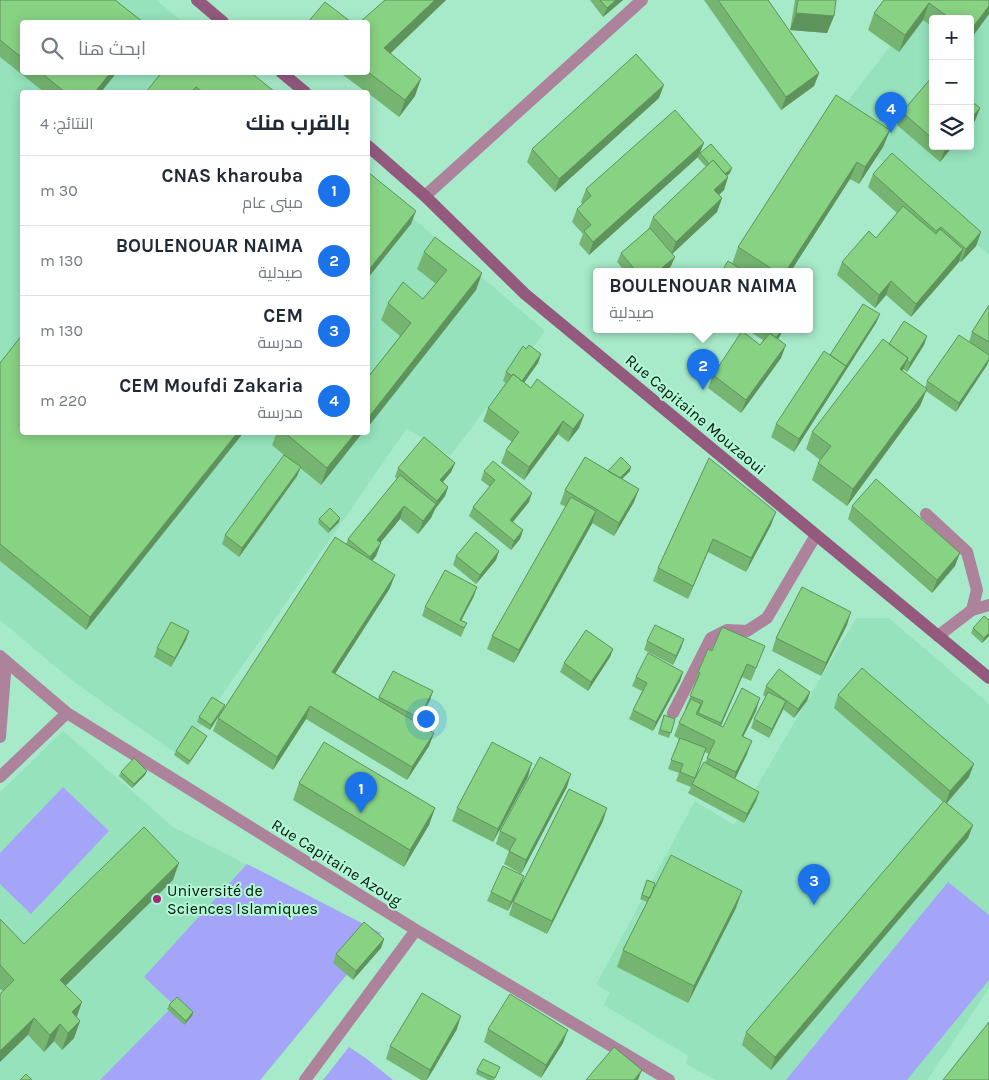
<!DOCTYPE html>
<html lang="ar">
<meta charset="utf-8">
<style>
body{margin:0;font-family:Karla,Cairo,sans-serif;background:#f6f6f7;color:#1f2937;direction:rtl}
.controls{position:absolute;right:15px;top:15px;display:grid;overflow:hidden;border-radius:5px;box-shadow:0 2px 12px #0003}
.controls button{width:45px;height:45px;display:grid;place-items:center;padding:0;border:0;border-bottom:1px solid #e0e1e3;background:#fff;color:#1f2937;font:25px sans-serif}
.you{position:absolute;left:425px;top:718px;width:18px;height:18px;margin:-12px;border:4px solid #fff;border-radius:50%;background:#1a73e8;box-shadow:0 0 0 8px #1a73e833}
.badge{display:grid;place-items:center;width:32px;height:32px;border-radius:50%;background:#1a73e8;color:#fff;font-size:16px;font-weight:700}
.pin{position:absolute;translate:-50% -41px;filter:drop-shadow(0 1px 2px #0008)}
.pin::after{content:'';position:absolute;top:26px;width:18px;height:15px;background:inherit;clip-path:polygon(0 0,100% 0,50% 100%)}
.popup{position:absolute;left:593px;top:268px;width:220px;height:65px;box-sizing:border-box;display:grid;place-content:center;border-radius:5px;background:#fff;filter:drop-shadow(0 1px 4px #0005);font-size:16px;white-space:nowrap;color:#747a83}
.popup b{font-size:19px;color:#1f2937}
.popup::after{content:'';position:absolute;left:50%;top:100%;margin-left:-10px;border:10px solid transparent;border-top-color:#fff}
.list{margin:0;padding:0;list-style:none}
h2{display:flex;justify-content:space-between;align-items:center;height:65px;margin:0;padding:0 20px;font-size:21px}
h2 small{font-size:16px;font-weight:400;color:#747a83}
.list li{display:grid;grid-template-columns:32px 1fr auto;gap:15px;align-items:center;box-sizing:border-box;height:70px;padding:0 20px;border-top:1px solid #e0e1e3}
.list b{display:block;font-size:19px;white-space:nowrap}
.list p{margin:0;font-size:16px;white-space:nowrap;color:#747a83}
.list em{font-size:16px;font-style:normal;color:#747a83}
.icon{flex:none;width:28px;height:28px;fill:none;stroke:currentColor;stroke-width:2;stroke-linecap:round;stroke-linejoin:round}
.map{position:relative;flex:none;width:989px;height:1080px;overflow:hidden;direction:ltr}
.search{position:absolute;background:#fff;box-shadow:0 2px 12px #0003;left:20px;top:20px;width:350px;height:55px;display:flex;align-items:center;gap:12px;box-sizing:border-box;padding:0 18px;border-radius:5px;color:#747a83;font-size:19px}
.panel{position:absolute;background:#fff;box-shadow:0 2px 12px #0003;left:20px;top:90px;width:350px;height:345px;border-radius:5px;direction:rtl}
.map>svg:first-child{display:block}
</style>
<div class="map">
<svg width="989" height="1080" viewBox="0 0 989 1080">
<rect width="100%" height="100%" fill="#a6eac9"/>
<path fill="#95e2bd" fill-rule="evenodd" d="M 0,0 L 156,0 L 183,22 L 22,22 L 22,72 L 241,73 L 265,92 L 22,92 L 22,432 L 368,432 L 368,180 L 545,331 L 450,456 L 407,428 L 180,756 L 74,682 L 0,620 Z
M 926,0 L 989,0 L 989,255 L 834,119 ZM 933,19 L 970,19 L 970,146 L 933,146 Z
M 856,618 L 889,618 L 989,704 L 989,988 L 927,1080 L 716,1080 L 686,1064 L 688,1056 L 604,1005 L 610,992 L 596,985 L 695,801 L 734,825 Z
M 63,731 L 173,827 L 381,933 L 261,1080 L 0,1080 L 0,792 Z"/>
<path fill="#a4a5f9" d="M 63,787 L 109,831 L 31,914 L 0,884 L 0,853 Z
M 247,864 L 381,933 L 260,1080 L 100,1080 L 174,1005 L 144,977 Z
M 948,882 L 989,915 L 989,980 L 907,1080 L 786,1080 Z
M 349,1047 L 367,1059 L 393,1080 L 323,1080 Z"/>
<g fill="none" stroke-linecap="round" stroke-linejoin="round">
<path stroke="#ac839b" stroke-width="12" d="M 926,514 L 967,552 L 977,590 L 972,610
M 938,636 L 972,610 L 989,605
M 673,713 L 711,638 L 727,630 L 747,631 L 767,618 L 816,535"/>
<path stroke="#ac839b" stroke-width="12" d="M 425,196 L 642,0
M 0,656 L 67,713 L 416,930 L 669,1080
M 0,737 L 6,661
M 0,777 L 67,713
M 305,1080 L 416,930"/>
<path stroke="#935a7e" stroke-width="12" d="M 197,0 L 223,22
M 281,72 L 305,92
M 368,146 L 425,196 L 525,294 L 989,678"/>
</g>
<path fill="#75b571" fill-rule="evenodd" d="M 0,0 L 22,22 L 22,72 L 117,72 L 101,92 L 44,92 L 0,57 Z
M 446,0 L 391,53 L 415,96 L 399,117 L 368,93 L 368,92 L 366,92 L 339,72 L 368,72 L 368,22 Z
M 590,0 L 623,0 L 603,17 Z
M 704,0 L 768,0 L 819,73 L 814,86 L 781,110 Z
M 795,0 L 836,0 L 834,16 L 827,33 L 790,30 Z
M 884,0 L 989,0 L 989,14 L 970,40 L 970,19 L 933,19 L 933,27 L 923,20 L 899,52 L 868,30 L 874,13 Z
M 162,72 L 275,92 L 146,92 Z
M 933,76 L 933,146 L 953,146 L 940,162 L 897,125 L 902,112 Z
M 659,98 L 555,192 L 527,162 L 532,149 Z
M 890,130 L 883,147 L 859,184 L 850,179 L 791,271 L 722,271 L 732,264 L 738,247 Z
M 704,143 L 700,152 L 730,173 L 727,176 L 728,177 L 724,190 L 719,195 L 722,198 L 717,212 L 672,254 L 671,266 L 666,271 L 625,271 L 617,262 L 621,253 L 648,230 L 653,217 L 706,167 L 698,158 L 698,157 L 589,255 L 579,244 L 583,234 L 572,222 L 577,209 L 582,204 L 581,202 L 586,189 Z
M 873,174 L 981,232 L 976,246 L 961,262 L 959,261 L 959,262 L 911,317 L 886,295 L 875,308 L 837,275 L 842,262 L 876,238 L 897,213 L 868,187 Z
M 424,252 L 482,273 L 476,290 L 368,427 L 368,375 L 369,376 L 400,336 L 381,320 L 388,303 L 423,299 L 436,284 L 417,269 Z
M 989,305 L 989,361 L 987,365 L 956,412 L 926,391 L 920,406 L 847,506 L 812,480 L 818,463 L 820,460 L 806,449 L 812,432 L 889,344 L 927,336 L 924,345 L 907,372 L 903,369 L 903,371 L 925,388 L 927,381 L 969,342 L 972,332 Z
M 880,314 L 876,323 L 794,452 L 771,437 L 776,424 Z
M 750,329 L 784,329 L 778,339 L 781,358 L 741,413 L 708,388 L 713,375 L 760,345 L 763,340 L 749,331 Z
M 526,349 L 541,354 L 538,363 L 524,383 L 531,388 L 584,415 L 579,428 L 568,442 L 558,434 L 524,480 L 501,463 L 506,450 L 512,442 L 483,421 L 488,408 L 506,383 L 503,381 L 506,372 Z
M 0,363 L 22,432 L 244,432 L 86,630 L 0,561 Z
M 277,432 L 363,432 L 321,485 L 300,468 L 297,476 L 239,557 L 222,544 L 225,535 L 285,456 L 272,445 Z
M 709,458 L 771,525 L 746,572 L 708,552 L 688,599 L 653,581 L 658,568 Z
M 455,463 L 451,472 L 443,482 L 448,487 L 445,496 L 435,509 L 431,518 L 418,534 L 400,519 L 381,542 L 376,556 L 372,561 L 390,588 L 335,673 L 378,699 L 379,697 L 433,691 L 430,700 L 418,723 L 434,733 L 429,746 L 407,780 L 306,719 L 273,770 L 213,731 L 218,718 L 346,544 L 348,539 L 397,479 L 395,477 L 398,468 Z
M 484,471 L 529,502 L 513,522 L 523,530 L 520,539 L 511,550 L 469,516 L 473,507 L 490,487 L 481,480 Z
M 608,471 L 630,471 L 622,479 L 634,502 L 614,536 L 592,523 L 514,663 L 487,649 L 492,636 L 566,507 L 560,504 L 565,490 Z
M 852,506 L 955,566 L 932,593 L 848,519 Z
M 319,519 L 339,522 L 328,533 L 318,523 Z
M 499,551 L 496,560 L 476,584 L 453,565 L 456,556 Z
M 474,596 L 461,620 L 467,623 L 461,637 L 422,616 L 425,607 Z
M 989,620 L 989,636 L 982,643 L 971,633 L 973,628 Z
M 847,625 L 821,676 L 772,651 L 776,638 Z
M 189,631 L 186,640 L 171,667 L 154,657 L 157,648 Z
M 684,639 L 681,648 L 673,665 L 644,650 L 647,641 Z
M 613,649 L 610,657 L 588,691 L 560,672 L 564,663 Z
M 712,651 L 760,659 L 751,681 L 742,677 L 721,726 L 723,727 L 756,711 L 743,737 L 747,754 L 735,779 L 756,801 L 744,823 L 688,793 L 691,787 L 676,781 L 679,773 L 668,769 L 679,739 L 674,736 L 679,723 L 686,709 L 685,709 L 695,685 L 694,685 L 698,672 ZM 705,752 L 709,754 L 705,763 L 694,780 Z
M 683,672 L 680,681 L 653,731 L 629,719 L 633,710 L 642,691 L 632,686 L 636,677 Z
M 766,686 L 810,692 L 807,701 L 794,718 L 783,709 L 769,738 L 751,728 L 754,719 L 766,697 L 763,695 Z
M 838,695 L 969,777 L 947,803 L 973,825 L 968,838 L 771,1070 L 742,1045 L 746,1032 L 943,802 L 834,708 Z
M 225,705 L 223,709 L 210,730 L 197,722 L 199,717 Z
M 664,715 L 675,719 L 669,738 L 658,734 Z
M 205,740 L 188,765 L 174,755 L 176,751 Z
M 147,771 L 145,775 L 132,788 L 119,776 L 121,772 Z
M 528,777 L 493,842 L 452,821 L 457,808 Z
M 299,783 L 435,808 L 429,825 L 404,867 L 293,800 Z
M 567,787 L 521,874 L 504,864 L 509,851 L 496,844 L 500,831 Z
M 603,821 L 547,934 L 509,915 L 513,902 Z
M 173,880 L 66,985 L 77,1017 L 80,1021 L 74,1038 L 62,1050 L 54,1041 L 44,1052 L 28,1035 L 3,991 L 0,989 L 0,919 L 24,944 Z
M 647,880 L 652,894 L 736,908 L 688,1003 L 617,967 L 623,950 L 647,902 L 640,899 Z
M 521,885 L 508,911 L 487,901 L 491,892 Z
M 384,939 L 381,948 L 353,980 L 333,963 L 336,954 Z
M 169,1005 L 193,1012 L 192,1016 L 184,1025 L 167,1009 Z
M 457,1029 L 427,1080 L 421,1080 L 386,1059 L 390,1046 Z
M 488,1029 L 563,1043 L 541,1078 L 484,1042 Z
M 477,1070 L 498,1072 L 494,1080 L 488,1080 L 476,1074 Z"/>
<path fill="#5f935c" d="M 435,0 L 446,0 L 378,65 L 384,48 Z
M 616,0 L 623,0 L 603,17 L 607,8 Z
M 929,3 L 923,20 L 899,52 L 905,35 Z
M 989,6 L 989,14 L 970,40 L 970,31 Z
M 796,13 L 834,16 L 827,33 L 790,30 Z
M 111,72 L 117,72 L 101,92 L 95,92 Z
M 819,73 L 814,86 L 781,110 L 786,97 Z
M 421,79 L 415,96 L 399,117 L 405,100 Z
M 664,85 L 659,98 L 555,192 L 559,179 Z
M 980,108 L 975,121 L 970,127 L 970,119 Z
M 890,130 L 883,147 L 859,184 L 865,167 Z
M 704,143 L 698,157 L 589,255 L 593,242 Z
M 947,146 L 953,146 L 940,162 L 945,149 Z
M 857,162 L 850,179 L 791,271 L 786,271 Z
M 732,168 L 730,173 L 722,180 L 723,176 Z
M 728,177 L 724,190 L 710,203 L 714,190 Z
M 722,198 L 717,212 L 671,255 L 676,242 Z
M 416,211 L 411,224 L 368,278 L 368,271 Z
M 981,232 L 976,246 L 961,262 L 966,249 Z
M 963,249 L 959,262 L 911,317 L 916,304 Z
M 675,257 L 671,266 L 666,271 L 658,271 Z
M 482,273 L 476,290 L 368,427 L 368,418 Z
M 891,281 L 886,295 L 875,308 L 879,295 Z
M 880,314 L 876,323 L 794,452 L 799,439 Z
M 782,329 L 784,329 L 773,347 L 776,338 Z
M 927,336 L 924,345 L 907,372 L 910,363 Z
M 786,345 L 781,358 L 741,413 L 746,400 Z
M 541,354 L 538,363 L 518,391 L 521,382 Z
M 908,358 L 901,375 L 900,369 Z
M 989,359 L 987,365 L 956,412 L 959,403 Z
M 927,389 L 920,406 L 847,506 L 853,489 Z
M 584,415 L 579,428 L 568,442 L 573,429 Z
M 563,421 L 558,434 L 524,480 L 529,467 Z
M 238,432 L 244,432 L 86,630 L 90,617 Z
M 356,432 L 363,432 L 321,485 L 327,468 Z
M 455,463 L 451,472 L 437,489 L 440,480 Z
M 301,467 L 297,476 L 239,557 L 242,548 Z
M 631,467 L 630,471 L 616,485 L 618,480 Z
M 448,487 L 445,496 L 435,509 L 431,518 L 418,534 L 423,521 L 435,506 L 437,501 Z
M 639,489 L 634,502 L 614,536 L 619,523 Z
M 532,493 L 529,502 L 507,529 L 510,520 Z
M 404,506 L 400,519 L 372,553 L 377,540 Z
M 596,511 L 592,524 L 514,663 L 519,650 Z
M 776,512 L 771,525 L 746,572 L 751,558 Z
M 340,518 L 339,522 L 328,533 L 330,529 Z
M 523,530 L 520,539 L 511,550 L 514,541 Z
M 713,539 L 708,552 L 688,599 L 693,586 Z
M 381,543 L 376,556 L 365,570 L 370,557 Z
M 499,551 L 496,560 L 476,584 L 480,575 Z
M 960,553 L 955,566 L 932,593 L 937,580 Z
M 395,575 L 390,588 L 328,685 L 332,672 Z
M 477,587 L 474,596 L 459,625 L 460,620 Z
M 851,612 L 847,625 L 821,676 L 826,663 Z
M 189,631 L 186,640 L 171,667 L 175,658 Z
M 989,633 L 989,636 L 982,643 L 984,638 Z
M 684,639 L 681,648 L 673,665 L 676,656 Z
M 613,649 L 610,657 L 588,691 L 591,682 Z
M 747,664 L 742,677 L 716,737 L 721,723 Z
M 683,672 L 680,681 L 653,731 L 656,722 Z
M 433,691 L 430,700 L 416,727 L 419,718 Z
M 810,692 L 807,701 L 794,718 L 798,709 Z
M 760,698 L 756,711 L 737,749 L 742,736 Z
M 786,701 L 783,710 L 769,738 L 772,729 Z
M 225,705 L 223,709 L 210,730 L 211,725 Z
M 310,706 L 306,719 L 273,770 L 277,757 Z
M 434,733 L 429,746 L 407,780 L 412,767 Z
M 207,736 L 205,740 L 188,765 L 190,761 Z
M 752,741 L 747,754 L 732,785 L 736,772 Z
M 532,763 L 528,777 L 493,842 L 498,829 Z
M 974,764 L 969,777 L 945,805 L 950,791 Z
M 147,771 L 145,775 L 132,788 L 134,784 Z
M 571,774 L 567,787 L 521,874 L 526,860 Z
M 759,792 L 756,801 L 744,823 L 747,814 Z
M 435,808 L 429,825 L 404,867 L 410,850 Z
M 607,808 L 603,821 L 547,934 L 552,921 Z
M 973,825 L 968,838 L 771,1070 L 775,1057 Z
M 179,863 L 173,880 L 54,997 L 60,980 Z
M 524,876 L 521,885 L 508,911 L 511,902 Z
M 742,891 L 736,908 L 688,1003 L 694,986 Z
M 384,939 L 381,948 L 353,980 L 356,971 Z
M 82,1002 L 76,1019 L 72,1012 Z
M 193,1012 L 192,1016 L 184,1025 L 186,1021 Z
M 461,1016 L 457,1029 L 427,1080 L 430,1070 Z
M 34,1018 L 28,1035 L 0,1062 L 0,1051 Z
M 80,1021 L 74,1038 L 62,1050 L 68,1033 Z
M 60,1024 L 54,1041 L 44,1052 L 50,1035 Z
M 568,1030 L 563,1043 L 541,1078 L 546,1065 Z
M 642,1070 L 638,1080 L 634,1080 Z"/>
<path fill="#88d283" stroke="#5f935c" d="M 0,0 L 115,0 L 143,22 L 22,22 L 22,58 L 0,40 Z
M 385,0 L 435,0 L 384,48 L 421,79 L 405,100 L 368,72 L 368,22 L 360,22 Z
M 600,0 L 616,0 L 607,8 Z
M 718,0 L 768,0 L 819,73 L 786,97 Z
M 798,0 L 836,0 L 834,16 L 796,13 Z
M 884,0 L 989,0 L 989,6 L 970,31 L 970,19 L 951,19 L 929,3 L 905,35 L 874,13 Z
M 325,2 L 351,22 L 308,22 Z
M 636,54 L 664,85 L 559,179 L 532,149 Z
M 40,72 L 111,72 L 95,92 L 65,92 Z
M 162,72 L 250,72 L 275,92 L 203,92 L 196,87 L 191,92 L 146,92 Z
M 933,76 L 933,139 L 902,112 Z
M 836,95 L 890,130 L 865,167 L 857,162 L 786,271 L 775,271 L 738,247 Z
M 970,100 L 980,108 L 970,119 Z
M 675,110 L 704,143 L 593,242 L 584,231 L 591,225 L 577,209 L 591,196 L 586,189 Z
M 711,144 L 732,168 L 725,174 L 713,160 L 709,164 L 700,153 Z
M 892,153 L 981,232 L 966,249 L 941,227 L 936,231 L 873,174 Z
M 713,160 L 728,177 L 714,190 L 722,198 L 676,242 L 653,217 Z
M 368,172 L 416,211 L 368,271 Z
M 903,206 L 936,234 L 940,229 L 963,249 L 916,304 L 891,281 L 879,295 L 842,262 L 869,231 L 876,238 Z
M 650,228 L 675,257 L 658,271 L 636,271 L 621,253 Z
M 435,237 L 482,273 L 368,418 L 368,375 L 369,376 L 411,323 L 388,303 L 403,282 L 423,299 L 447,270 L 424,252 Z
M 728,261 L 744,271 L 722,271 Z
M 863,304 L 880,314 L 846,366 L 830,355 Z
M 989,305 L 989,342 L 972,332 Z
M 904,321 L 927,336 L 910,363 L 907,360 L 908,358 L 889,344 Z
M 762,329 L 782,329 L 776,338 L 770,333 L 769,333 Z
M 742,331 L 760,345 L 770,333 L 786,345 L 746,400 L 713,375 Z
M 22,335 L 22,432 L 238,432 L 90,617 L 0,544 L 0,363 Z
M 959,335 L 989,355 L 989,359 L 959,403 L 927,381 Z
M 883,339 L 908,358 L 900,369 L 927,389 L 853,489 L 818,463 L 831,446 L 812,432 Z
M 529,345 L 541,354 L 522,381 L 513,374 L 512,376 L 506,372 L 523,346 L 526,349 Z
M 824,351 L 846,366 L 799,439 L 776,424 Z
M 513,374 L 531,388 L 537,379 L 584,415 L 573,429 L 563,421 L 529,467 L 506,450 L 519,432 L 488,408 Z
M 284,432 L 356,432 L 327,468 Z
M 424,437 L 455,463 L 440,480 L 448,487 L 437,501 L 398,468 Z
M 284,455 L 301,467 L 242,548 L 225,535 Z
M 585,457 L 639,489 L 619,523 L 565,490 Z
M 621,457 L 631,467 L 620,478 L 608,471 Z
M 709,458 L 776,512 L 751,558 L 713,539 L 693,586 L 658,568 Z
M 493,461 L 532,493 L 510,520 L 523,530 L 514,541 L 473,507 L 495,480 L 484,471 Z
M 400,475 L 436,504 L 423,521 L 404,506 L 377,540 L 381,543 L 370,557 L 348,539 Z
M 876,479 L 960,553 L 937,580 L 852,506 Z
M 571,497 L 596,511 L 519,650 L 492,636 Z
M 330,508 L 340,518 L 330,529 L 319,519 Z
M 476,532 L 499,551 L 480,575 L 456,556 Z
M 335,537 L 395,575 L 332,672 L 434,733 L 412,767 L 310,706 L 277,757 L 218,718 Z
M 445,570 L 477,587 L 460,620 L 467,623 L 464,628 L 425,607 Z
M 802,587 L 851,612 L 826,663 L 776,638 Z
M 984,616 L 989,620 L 989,633 L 984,638 L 973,628 Z
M 171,622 L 189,631 L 175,658 L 157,648 Z
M 655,625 L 684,639 L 676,656 L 647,641 Z
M 722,627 L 765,646 L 756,668 L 747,664 L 721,723 L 698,713 L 703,701 L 690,696 L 700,673 L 698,672 L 708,649 L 712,651 Z
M 586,630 L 613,649 L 591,682 L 564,663 Z
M 648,653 L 683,672 L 656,722 L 633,710 L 647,683 L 636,677 Z
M 862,668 L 974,764 L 950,791 L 838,695 Z
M 779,669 L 810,692 L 798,709 L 766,686 Z
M 393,671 L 433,691 L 419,718 L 379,697 Z
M 742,688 L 760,698 L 742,736 L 752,741 L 736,772 L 707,758 L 715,741 L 679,723 L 691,699 L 701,704 L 696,714 L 723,727 Z
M 768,692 L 786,701 L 772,729 L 754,719 Z
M 212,697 L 225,705 L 211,725 L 199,717 Z
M 664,715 L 675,719 L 671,733 L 660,730 Z
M 192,726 L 207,736 L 190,761 L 176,751 Z
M 680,738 L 706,748 L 695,778 L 680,772 L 683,764 L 671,760 Z
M 324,742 L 435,808 L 410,850 L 299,783 Z
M 492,742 L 532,763 L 498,829 L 457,808 Z
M 540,757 L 571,774 L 526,860 L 509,851 L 516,839 L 500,831 Z
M 134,758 L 147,771 L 134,784 L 121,772 Z
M 704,762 L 759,792 L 747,814 L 692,784 Z
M 569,789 L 607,808 L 552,921 L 513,902 Z
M 944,801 L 973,825 L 775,1057 L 746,1032 Z
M 144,827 L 179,863 L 60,980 L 82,1002 L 72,1012 L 80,1021 L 68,1033 L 60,1024 L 50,1035 L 34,1018 L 0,1051 L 0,994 L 14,980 L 0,965 L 0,919 L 24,944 Z
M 671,855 L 742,891 L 694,986 L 623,950 Z
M 503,866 L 524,876 L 511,902 L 491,892 Z
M 647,880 L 655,883 L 650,898 L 642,895 Z
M 364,922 L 384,939 L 356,971 L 336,954 Z
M 422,993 L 461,1016 L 430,1070 L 390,1046 Z
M 510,994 L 568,1030 L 546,1065 L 488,1029 Z
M 177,997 L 193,1012 L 186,1021 L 169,1005 Z
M 989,1022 L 989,1080 L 943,1080 Z
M 614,1047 L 642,1070 L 634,1080 L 586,1080 Z
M 483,1059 L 500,1067 L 495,1078 L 477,1070 Z
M 26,1074 L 32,1080 L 20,1080 Z"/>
<circle fill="#a1277d" stroke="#b3f8d6" stroke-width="2" cx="157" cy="899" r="5"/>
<g text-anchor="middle" stroke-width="4" stroke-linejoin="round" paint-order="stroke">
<g font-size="16" fill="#00190d" stroke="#b3f8d6">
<text transform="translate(696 414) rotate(40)" y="6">Rue Capitaine Mouzaoui</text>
<text transform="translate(337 862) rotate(32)" y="6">Rue Capitaine Azoug</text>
</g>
<g font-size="16" fill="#00190d" stroke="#b3f8d6" text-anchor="start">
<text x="167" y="896">Université de<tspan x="167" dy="18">Sciences Islamiques</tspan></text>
</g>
</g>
</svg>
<div class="controls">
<button>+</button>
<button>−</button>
<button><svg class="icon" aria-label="layers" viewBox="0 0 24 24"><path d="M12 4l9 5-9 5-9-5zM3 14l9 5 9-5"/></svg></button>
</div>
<div class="you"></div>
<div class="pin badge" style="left:361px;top:813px">1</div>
<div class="pin badge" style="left:703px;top:390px">2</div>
<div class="popup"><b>BOULENOUAR NAIMA</b>صيدلية</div>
<div class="pin badge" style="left:814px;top:905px">3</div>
<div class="pin badge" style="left:891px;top:133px">4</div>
<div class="search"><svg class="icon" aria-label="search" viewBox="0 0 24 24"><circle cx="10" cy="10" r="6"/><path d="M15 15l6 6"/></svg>ابحث هنا</div>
<section class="panel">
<h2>بالقرب منك<small>النتائج: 4</small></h2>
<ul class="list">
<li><span class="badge">1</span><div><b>CNAS kharouba</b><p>مبنى عام</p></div><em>30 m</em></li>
<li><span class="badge">2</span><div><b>BOULENOUAR NAIMA</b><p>صيدلية</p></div><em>130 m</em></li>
<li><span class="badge">3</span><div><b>CEM</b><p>مدرسة</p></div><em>130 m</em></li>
<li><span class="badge">4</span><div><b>CEM Moufdi Zakaria</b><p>مدرسة</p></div><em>220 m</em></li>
</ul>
</section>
</div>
